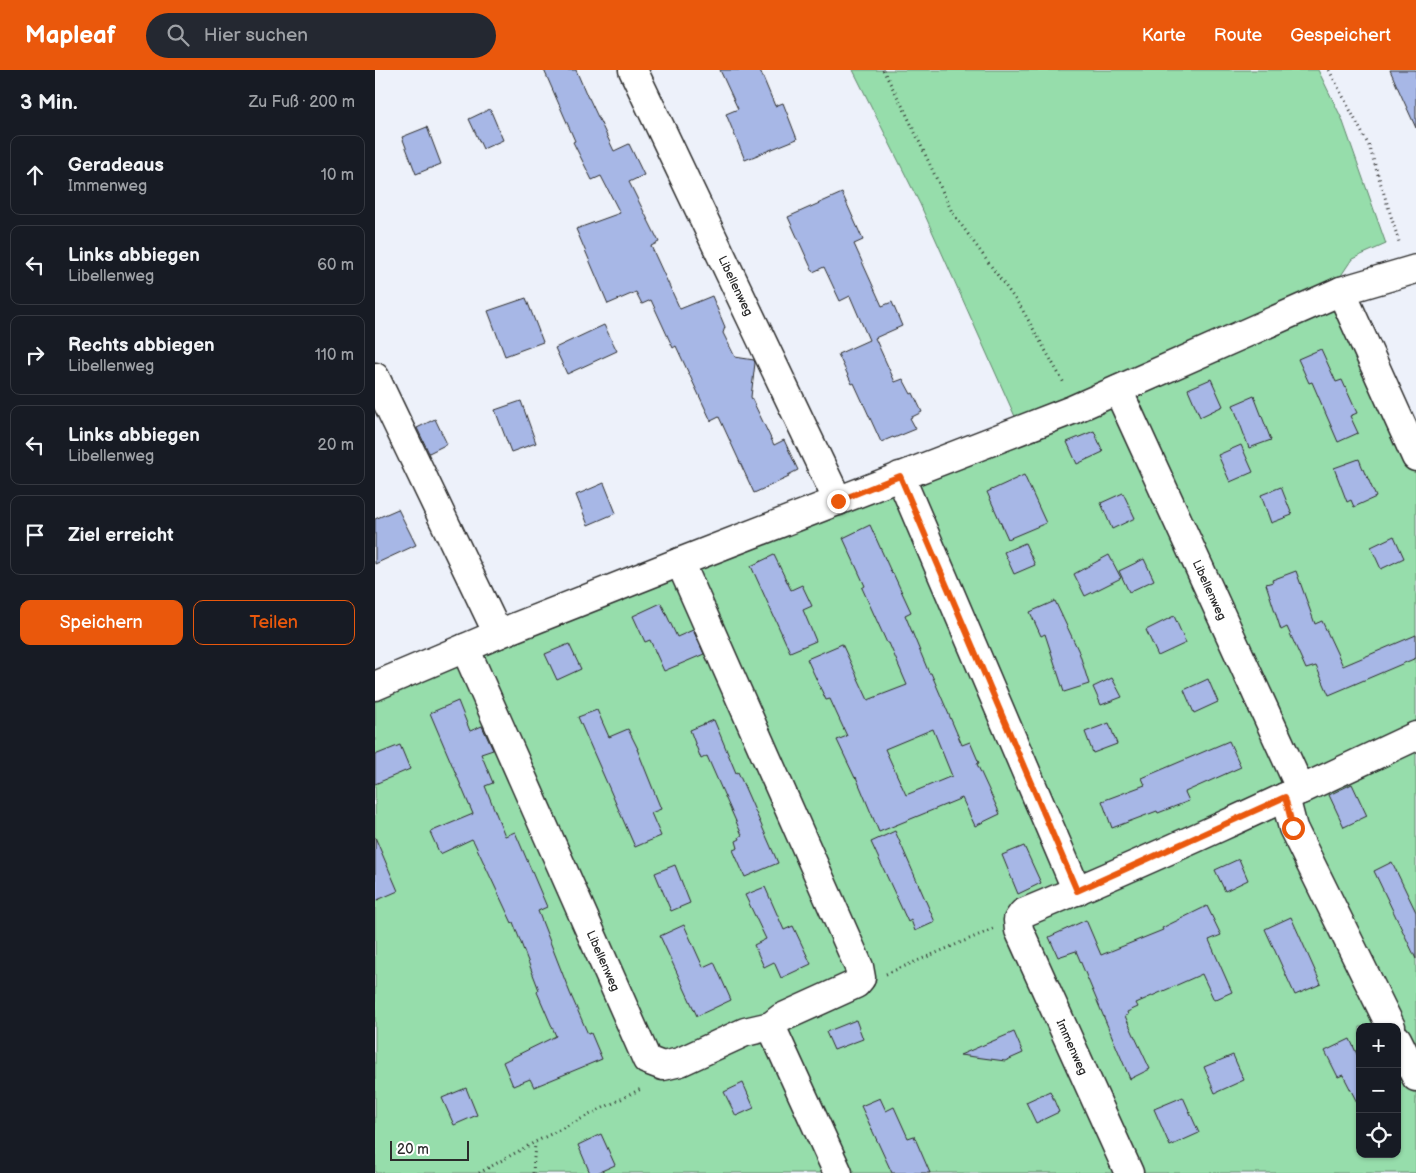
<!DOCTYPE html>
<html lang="de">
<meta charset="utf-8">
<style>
body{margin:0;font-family:"Balsamiq Sans",sans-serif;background:#242831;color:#f1f3f6}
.controls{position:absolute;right:15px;bottom:15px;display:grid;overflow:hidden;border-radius:10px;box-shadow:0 1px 4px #0004}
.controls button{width:45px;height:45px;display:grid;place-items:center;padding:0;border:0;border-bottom:1px solid #363941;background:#171b24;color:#f1f3f6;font:25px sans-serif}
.scale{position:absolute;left:15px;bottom:12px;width:79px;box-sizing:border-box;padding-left:5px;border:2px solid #2b2b2b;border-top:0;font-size:14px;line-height:18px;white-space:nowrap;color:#2b2b2b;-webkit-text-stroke:4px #fff;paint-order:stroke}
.stop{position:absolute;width:15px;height:15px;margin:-11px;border:4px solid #ea580c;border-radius:50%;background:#fff}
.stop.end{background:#ea580c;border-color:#fff;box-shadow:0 1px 5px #0008}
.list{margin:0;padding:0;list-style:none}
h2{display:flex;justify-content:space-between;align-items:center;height:65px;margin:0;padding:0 20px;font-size:21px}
h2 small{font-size:16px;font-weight:400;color:#9ea1a6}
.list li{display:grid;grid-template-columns:32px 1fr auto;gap:15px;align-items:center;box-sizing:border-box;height:80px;margin:0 10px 10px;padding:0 10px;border:1px solid #363941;border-radius:10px}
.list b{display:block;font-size:19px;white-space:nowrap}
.list p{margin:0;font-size:16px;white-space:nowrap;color:#9ea1a6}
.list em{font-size:16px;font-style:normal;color:#9ea1a6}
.actions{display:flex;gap:10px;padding:15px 20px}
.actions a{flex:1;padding:11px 0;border:1px solid #ea580c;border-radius:10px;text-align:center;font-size:18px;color:#ea580c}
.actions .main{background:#ea580c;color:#fff}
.icon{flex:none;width:28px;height:28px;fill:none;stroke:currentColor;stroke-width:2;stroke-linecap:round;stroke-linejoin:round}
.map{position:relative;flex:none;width:1041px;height:1103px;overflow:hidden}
header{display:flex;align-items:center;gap:30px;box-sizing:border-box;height:70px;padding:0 25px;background:#ea580c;color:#fff}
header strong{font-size:24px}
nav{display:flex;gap:28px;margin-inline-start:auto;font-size:18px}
.search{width:350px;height:45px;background:#242831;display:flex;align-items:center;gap:12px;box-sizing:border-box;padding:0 18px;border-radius:28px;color:#9ea1a6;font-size:19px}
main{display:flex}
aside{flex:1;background:#171b24}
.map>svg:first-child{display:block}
</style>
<header>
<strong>Mapleaf</strong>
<div class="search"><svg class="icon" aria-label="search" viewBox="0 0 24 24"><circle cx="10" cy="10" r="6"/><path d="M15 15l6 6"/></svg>Hier suchen</div>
<nav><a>Karte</a><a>Route</a><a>Gespeichert</a></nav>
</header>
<main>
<aside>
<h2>3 Min.<small>Zu Fuß · 200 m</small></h2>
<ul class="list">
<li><svg class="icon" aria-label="ahead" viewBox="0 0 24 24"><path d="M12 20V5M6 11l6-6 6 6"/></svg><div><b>Geradeaus</b><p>Immenweg</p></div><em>10 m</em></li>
<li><svg class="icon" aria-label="left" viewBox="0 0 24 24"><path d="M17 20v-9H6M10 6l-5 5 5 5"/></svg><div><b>Links abbiegen</b><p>Libellenweg</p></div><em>60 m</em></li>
<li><svg class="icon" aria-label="right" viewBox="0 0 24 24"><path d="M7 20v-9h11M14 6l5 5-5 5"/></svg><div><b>Rechts abbiegen</b><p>Libellenweg</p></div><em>110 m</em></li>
<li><svg class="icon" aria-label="left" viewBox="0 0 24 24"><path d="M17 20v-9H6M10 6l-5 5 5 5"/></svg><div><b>Links abbiegen</b><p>Libellenweg</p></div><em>20 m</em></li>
<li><svg class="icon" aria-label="arrive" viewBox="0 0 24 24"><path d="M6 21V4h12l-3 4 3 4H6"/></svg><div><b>Ziel erreicht</b></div></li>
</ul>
<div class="actions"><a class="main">Speichern</a><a>Teilen</a></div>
</aside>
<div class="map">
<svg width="1041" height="1103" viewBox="0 0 1041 1103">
<rect width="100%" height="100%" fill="#edf1fa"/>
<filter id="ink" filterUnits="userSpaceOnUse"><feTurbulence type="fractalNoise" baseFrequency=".02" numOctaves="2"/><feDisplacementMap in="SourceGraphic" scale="10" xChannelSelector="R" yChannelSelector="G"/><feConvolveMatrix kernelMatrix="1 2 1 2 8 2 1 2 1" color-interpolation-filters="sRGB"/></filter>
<g filter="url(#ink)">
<path fill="#96ddab" stroke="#60846b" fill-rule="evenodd" d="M 478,0 L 943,0 L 967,49 L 1011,174 L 977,189 L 961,213 L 642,351 L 545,134 Z
M 963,235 L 1041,404 L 1041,1103 L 0,1103 L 0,625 ZM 985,957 L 1022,957 L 1022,1084 L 985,1084 Z"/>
<path fill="#a7b7e6" stroke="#2b2b2b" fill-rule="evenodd" d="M 169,0 L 201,0 L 213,28 L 214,28 L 239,81 L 254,74 L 269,105 L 254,112 L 284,172 L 276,176 L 305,239 L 337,226 L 350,257 L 348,263 L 360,287 L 379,290 L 380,293 L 376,327 L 399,375 L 409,370 L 423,400 L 413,405 L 414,407 L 379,423 L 344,347 L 336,351 L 301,276 L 298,278 L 276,230 L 267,234 L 261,222 L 233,234 L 201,159 L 245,143 L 226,106 L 217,110 L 198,72 L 200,71 Z
M 345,0 L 385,0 L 400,36 L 408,33 L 422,69 L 370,90 L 351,44 L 363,39 Z
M 1015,0 L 1041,0 L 1041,58 L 1021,14 Z
M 115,39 L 128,70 L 108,79 L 94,49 Z
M 52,57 L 66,94 L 41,104 L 27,67 Z
M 467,123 L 488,170 L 479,174 L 507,236 L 517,232 L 527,256 L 500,268 L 520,312 L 528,309 L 536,324 L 538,323 L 547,342 L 535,348 L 541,359 L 519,368 L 518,367 L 506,372 L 479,313 L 477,314 L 463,284 L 494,270 L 475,226 L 465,231 L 449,197 L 438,202 L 413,147 Z
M 151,228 L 168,272 L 130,286 L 113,241 Z
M 229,255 L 242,281 L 192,304 L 180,278 Z
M 946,279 L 961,312 L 967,310 L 982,343 L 975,346 L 983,363 L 963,372 L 937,312 L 934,313 L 923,289 Z
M 836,309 L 848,336 L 825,347 L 813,319 Z
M 879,326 L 896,370 L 874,378 L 858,335 Z
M 146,331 L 161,373 L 136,382 L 120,340 Z
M 60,349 L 72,374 L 54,383 L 42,358 Z
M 719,361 L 728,382 L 702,394 L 692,372 Z
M 866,375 L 878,402 L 855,412 L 843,385 Z
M 984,389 L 990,404 L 991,404 L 1001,427 L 979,437 L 976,430 L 972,432 L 959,398 Z
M 649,405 L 671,453 L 633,469 L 612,422 Z
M 229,413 L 241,443 L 213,455 L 201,425 Z
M 906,417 L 917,445 L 896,453 L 886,425 Z
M 748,423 L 760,448 L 737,459 L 726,433 Z
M 23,439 L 41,475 L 0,494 L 0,449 Z
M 495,455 L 517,504 L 518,503 L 536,542 L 530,545 L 554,603 L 556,603 L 587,675 L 595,672 L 604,693 L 602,694 L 625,744 L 600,756 L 587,728 L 504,762 L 481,707 L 480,708 L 462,670 L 472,666 L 455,629 L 451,630 L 432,589 L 467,574 L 493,630 L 532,615 L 514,573 L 512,573 L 487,518 L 490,516 L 468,468 ZM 558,659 L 577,706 L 531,725 L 510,679 Z
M 1019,466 L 1029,488 L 1006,499 L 996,477 Z
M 650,473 L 660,495 L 639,504 L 629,482 Z
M 399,485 L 416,520 L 427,515 L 437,536 L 428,540 L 441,571 L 415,582 L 376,496 Z
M 734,485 L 746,508 L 710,526 L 699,504 Z
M 769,489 L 779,510 L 754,522 L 744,501 Z
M 921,501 L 940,554 L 947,551 L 968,596 L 1041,565 L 1041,588 L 954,625 L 941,596 L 931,599 L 912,557 L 906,560 L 891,514 L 898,512 L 897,510 Z
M 680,531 L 704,582 L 714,614 L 689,622 L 670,564 L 666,566 L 655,542 Z
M 286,533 L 302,567 L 318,560 L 329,584 L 289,601 L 275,570 L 270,572 L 258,546 Z
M 799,546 L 811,573 L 783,586 L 771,560 Z
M 194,574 L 206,599 L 182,610 L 170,584 Z
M 737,608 L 747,627 L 726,635 L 718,617 Z
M 833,609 L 843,632 L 819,643 L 809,620 Z
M 83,631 L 95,661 L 107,656 L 118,680 L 106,684 L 118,713 L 110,716 L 130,766 L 140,762 L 172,837 L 163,841 L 195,923 L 213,964 L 216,963 L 227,989 L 159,1017 L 155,1009 L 138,1016 L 128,992 L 181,966 L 162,922 L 164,920 L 138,852 L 137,853 L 99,772 L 97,769 L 65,784 L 55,762 L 98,744 L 55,643 Z
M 222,640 L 234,667 L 253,659 L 263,679 L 262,679 L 286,739 L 276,743 L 286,766 L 260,777 L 203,647 Z
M 339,650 L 361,703 L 363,702 L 403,793 L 370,807 L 358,780 L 363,778 L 361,771 L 365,769 L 364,767 L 367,765 L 332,686 L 326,689 L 315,660 Z
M 734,653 L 742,674 L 718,683 L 710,662 Z
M 854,671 L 866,697 L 810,722 L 814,731 L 783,743 L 782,741 L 737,758 L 727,731 L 770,715 L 767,708 Z
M 25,675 L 35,699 L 0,714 L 0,685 Z
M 977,714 L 992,746 L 969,757 L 954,725 Z
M 520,761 L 560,852 L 540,861 L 536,850 L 533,852 L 496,772 Z
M 0,767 L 23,821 L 0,831 Z
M 649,776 L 666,813 L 643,824 L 627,785 Z
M 864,789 L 873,810 L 850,821 L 840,800 Z
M 1017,792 L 1041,842 L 1041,889 L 999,801 Z
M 300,795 L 315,833 L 296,841 L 280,803 Z
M 390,817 L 409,860 L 418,856 L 436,894 L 406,908 L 399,892 L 389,897 L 379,875 L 391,869 L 370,825 Z
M 832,836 L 846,865 L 834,870 L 857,922 L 839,930 L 827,904 L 761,933 L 763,937 L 752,942 L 753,945 L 750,946 L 775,999 L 755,1009 L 701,881 L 683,887 L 674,867 L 711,850 L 726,885 L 788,860 L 787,858 Z
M 916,847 L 946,914 L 920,925 L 890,859 Z
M 309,855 L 328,897 L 339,892 L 356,930 L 322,946 L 285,866 Z
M 481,950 L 488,969 L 459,980 L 451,962 Z
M 639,962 L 648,983 L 630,991 L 585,985 Z
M 975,969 L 985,991 L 985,1038 L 968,1005 L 963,1007 L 950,981 Z
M 858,985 L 869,1010 L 840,1023 L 829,997 Z
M 368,1013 L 379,1038 L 361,1046 L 349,1022 Z
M 91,1018 L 102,1045 L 79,1055 L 67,1028 Z
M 675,1021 L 684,1042 L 661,1053 L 651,1032 Z
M 808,1027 L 824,1063 L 795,1076 L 779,1039 Z
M 505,1028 L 511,1041 L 519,1037 L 533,1068 L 539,1066 L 555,1103 L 517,1103 L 486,1036 Z
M 226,1064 L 240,1095 L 222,1103 L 215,1103 L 203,1075 Z"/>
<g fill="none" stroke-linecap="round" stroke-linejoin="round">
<g stroke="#2b2b2b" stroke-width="31">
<g id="minor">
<path id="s1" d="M 258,0 L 463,431"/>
<path d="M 966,221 L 1041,387"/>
<path d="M 0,307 L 123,564"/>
<path id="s2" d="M 743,320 L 926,720"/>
<path d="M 525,406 L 702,821"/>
<path id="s3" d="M 90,578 L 272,990 L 288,996 L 305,992 L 370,962 L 396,956 L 406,948 L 481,914 L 486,908 L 484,897 L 305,492"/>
<path d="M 0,616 L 123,564 L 305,492 L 697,340 L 966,221 L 1041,199"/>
<path d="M 910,727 L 918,758 L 1016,957"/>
<path d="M 396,956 L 463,1103"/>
<path d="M 1022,969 L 1041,1007"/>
<path d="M 754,1103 L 644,860 L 643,850 L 648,843 C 781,788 911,727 1041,666"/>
</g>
</g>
<path stroke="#2b2b2b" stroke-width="3" stroke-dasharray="1 4" stroke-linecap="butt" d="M 508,0 L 529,39 L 577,142 L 647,239 L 690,315
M 954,0 L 994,76 L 1025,175
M 511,904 L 618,859
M 104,1103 L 160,1072 L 268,1018
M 158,1103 L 160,1073"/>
<use href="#minor" stroke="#fff" stroke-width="28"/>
</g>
</g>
<g fill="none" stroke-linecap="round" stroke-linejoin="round" filter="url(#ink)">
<path stroke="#ea580c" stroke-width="6" d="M 463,431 L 525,406 L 702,821 L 910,727 L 918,758"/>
</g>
<g text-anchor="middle" stroke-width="4" stroke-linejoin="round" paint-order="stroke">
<g font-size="12" fill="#2b2b2b" stroke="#fff">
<text dy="4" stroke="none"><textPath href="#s1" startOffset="239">Libellenweg</textPath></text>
<text dy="4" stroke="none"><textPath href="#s2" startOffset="220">Libellenweg</textPath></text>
<text dy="4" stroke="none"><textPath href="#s3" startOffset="342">Libellenweg</textPath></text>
<text transform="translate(697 977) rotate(66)" y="4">Immenweg</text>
</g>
</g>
</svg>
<div class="controls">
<button>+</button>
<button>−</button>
<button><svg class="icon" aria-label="locate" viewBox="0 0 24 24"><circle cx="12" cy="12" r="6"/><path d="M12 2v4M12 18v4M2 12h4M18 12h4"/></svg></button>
</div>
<div class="scale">20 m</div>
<div class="stop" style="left:918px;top:758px"></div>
<div class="stop end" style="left:463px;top:431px"></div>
</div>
</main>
